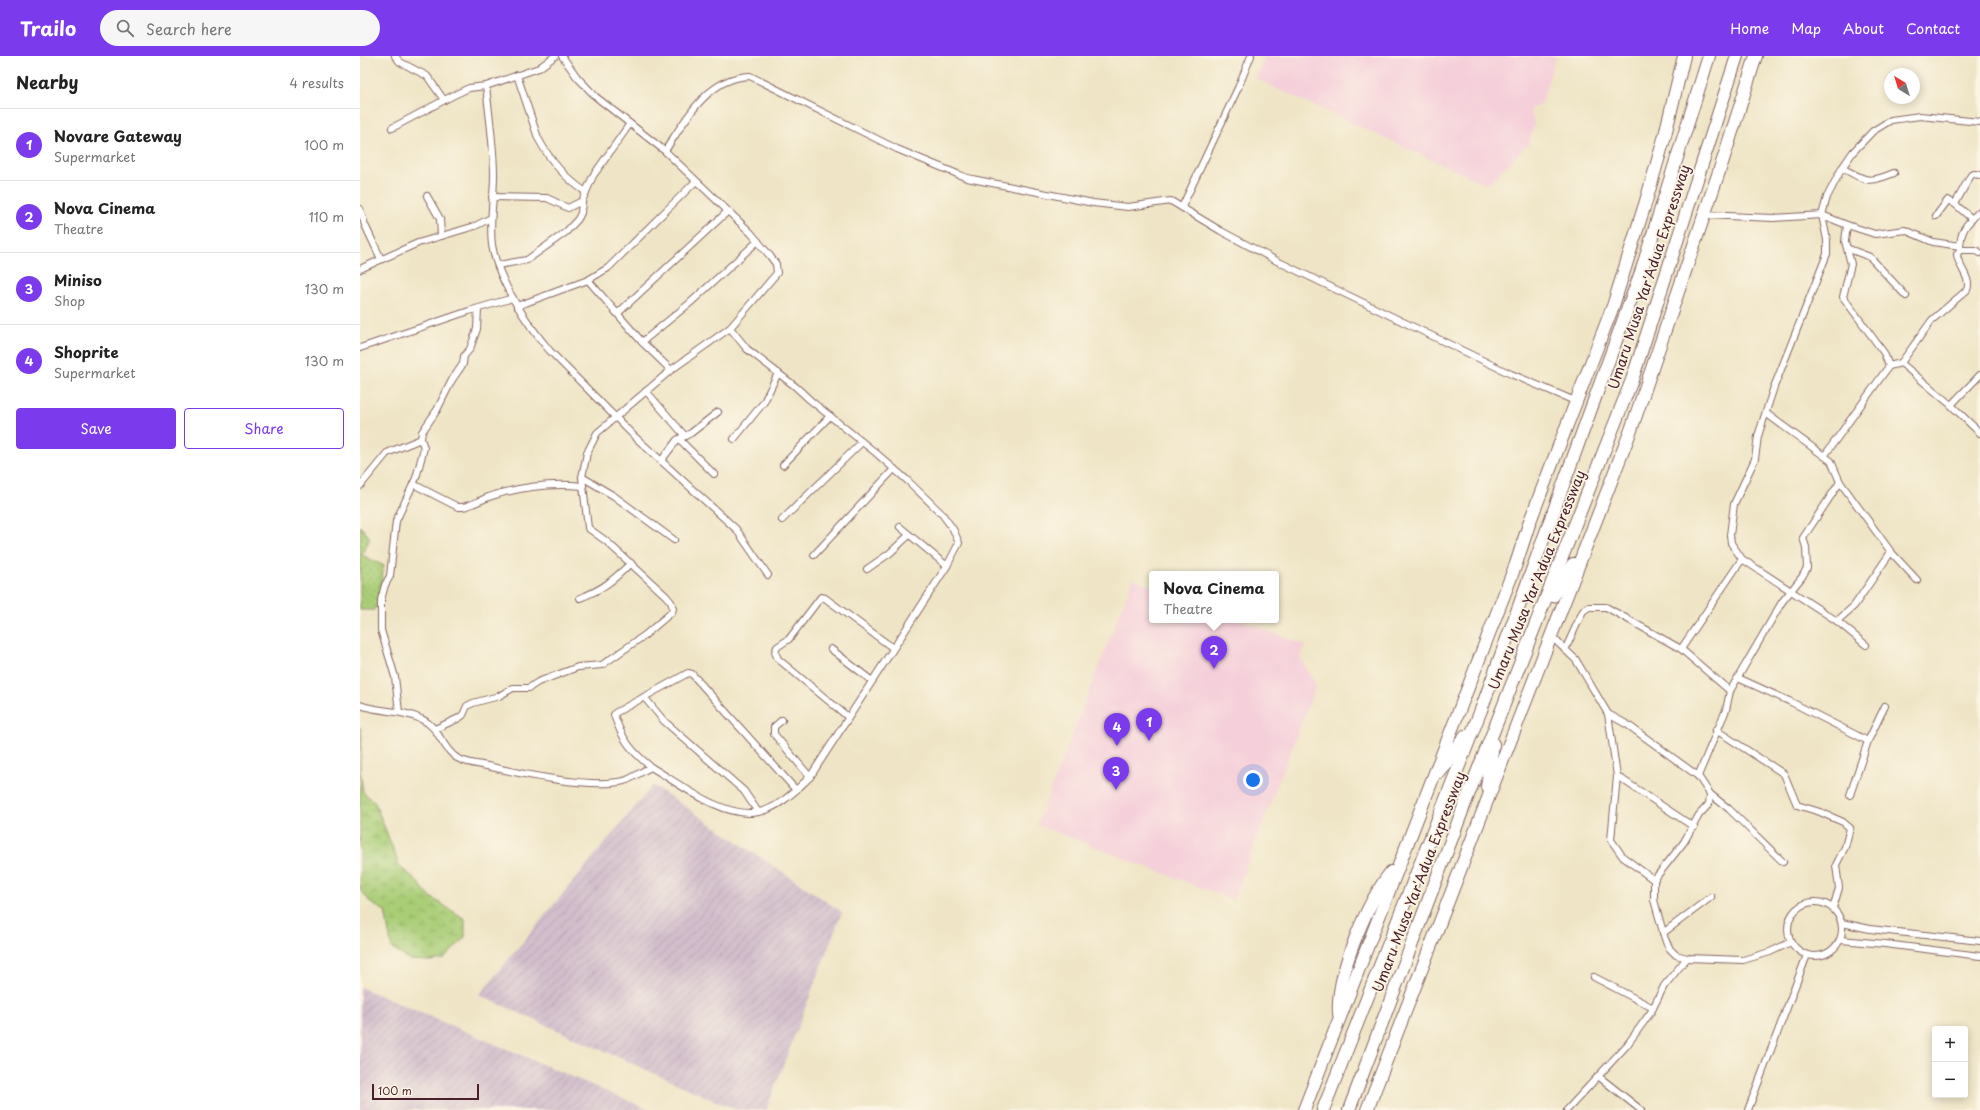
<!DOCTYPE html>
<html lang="en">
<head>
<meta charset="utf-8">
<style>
	:root { --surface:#fff; --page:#f6f6f6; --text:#222; --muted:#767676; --line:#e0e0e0; --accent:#7c3aed }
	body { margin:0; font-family:"Playpen Sans",sans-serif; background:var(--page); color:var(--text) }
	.controls { position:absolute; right:12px; bottom:12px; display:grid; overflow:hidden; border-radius:4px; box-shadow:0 2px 10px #0003 }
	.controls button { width:36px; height:36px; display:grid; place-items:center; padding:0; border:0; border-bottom:1px solid var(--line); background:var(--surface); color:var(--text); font:20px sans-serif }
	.compass { position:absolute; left:1524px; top:12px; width:36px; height:36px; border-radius:50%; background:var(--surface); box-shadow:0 2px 10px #0003; rotate:322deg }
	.scale { position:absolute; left:12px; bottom:10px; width:107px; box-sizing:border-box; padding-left:4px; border:2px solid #4a1f2b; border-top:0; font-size:11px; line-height:14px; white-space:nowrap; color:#4a1f2b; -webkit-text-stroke:3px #fcf5e5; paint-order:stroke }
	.you { position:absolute; left:893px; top:724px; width:14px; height:14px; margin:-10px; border:3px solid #fff; border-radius:50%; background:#1a73e8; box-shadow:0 0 0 6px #1a73e833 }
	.badge { display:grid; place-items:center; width:26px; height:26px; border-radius:50%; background:var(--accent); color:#fff; font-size:13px; font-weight:700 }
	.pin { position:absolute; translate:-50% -33px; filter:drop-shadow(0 1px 2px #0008) }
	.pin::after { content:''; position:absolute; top:21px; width:14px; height:12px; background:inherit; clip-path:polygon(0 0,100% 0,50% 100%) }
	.popup { position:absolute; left:789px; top:515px; width:130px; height:52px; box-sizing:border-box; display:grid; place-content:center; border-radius:4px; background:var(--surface); filter:drop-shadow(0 1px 3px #0005); font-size:13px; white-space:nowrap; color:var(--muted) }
	.popup b { font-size:15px; color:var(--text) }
	.popup::after { content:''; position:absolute; left:50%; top:100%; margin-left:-8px; border:8px solid transparent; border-top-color:var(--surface) }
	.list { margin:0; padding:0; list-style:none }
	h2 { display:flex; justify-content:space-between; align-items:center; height:52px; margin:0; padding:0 16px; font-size:17px }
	h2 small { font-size:13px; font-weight:400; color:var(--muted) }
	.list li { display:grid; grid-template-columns:26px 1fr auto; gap:12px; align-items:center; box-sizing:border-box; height:72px; padding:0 16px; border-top:1px solid var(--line) }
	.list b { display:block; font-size:15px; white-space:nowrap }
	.list p { margin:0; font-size:13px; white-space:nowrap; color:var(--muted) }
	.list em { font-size:13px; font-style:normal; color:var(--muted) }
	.actions { display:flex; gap:8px; padding:12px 16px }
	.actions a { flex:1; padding:9px 0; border:1px solid var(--accent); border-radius:4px; text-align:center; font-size:14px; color:var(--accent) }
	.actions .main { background:var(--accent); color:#fff }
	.icon { flex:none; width:22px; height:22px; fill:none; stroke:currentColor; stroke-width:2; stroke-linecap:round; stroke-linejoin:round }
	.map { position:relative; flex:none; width:1620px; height:1054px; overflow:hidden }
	header { display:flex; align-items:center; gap:24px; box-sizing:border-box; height:56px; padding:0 20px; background:var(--accent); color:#fff }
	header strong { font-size:19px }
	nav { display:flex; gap:22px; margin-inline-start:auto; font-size:14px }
	.search { width:280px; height:36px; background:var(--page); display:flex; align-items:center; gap:10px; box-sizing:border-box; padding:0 14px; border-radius:22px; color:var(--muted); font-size:15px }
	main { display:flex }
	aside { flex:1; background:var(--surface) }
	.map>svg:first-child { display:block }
</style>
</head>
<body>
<header>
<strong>Trailo</strong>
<div class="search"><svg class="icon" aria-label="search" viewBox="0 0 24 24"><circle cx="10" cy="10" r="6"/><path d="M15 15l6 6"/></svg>Search here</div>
<nav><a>Home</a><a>Map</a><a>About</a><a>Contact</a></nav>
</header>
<main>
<aside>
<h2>Nearby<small>4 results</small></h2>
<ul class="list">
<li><span class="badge">1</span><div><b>Novare Gateway</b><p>Supermarket</p></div><em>100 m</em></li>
<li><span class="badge">2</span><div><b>Nova Cinema</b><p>Theatre</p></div><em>110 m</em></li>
<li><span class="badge">3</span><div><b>Miniso</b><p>Shop</p></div><em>130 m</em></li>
<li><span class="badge">4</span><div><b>Shoprite</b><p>Supermarket</p></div><em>130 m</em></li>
</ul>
<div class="actions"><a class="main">Save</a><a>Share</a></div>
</aside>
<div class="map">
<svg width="1620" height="1054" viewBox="0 0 1620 1054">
	<defs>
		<pattern id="industrial-furrows" width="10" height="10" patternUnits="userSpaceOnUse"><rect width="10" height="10" fill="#d1bdcb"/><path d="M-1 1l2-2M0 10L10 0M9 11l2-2" fill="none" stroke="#b5a2ae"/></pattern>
		<pattern id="grass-dots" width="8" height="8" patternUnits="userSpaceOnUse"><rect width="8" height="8" fill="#a9cd76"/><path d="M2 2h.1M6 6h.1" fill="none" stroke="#93b066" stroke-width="1.8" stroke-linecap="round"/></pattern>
		<pattern id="wetland-marsh" width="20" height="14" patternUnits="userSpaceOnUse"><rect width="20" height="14" fill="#a9cd76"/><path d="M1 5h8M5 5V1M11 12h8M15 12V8" fill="none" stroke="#93b066"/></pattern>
	</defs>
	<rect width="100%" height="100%" fill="#fcf5e5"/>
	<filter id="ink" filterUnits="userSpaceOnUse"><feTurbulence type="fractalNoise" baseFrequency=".025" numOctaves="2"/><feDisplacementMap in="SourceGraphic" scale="8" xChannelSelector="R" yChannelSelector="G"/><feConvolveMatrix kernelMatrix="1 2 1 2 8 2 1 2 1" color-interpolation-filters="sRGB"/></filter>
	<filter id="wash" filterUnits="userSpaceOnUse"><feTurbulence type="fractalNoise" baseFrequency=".012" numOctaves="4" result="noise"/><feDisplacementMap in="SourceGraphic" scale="16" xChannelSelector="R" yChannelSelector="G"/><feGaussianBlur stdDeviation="0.9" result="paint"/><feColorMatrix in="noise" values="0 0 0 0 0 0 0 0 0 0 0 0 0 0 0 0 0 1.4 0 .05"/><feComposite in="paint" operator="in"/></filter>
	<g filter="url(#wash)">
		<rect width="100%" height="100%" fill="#efe5c6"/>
		<g fill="#f5cfda">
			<polygon points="905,0 1196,0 1181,48 1170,53 1174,68 1169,87 1127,129 896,23"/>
			<polygon points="773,523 792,530 792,564 880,564 945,589 940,602 956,629 873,844 677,769"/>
		</g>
		<g fill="url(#industrial-furrows)">
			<polygon points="293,729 482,856 406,1054 376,1054 119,939"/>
			<polygon points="0,931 290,1054 0,1054"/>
		</g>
		<polygon fill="url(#grass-dots)" stroke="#7a7650" points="0,470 10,482 2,499 24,510 17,549 14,554 0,554"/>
		<polygon fill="url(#wetland-marsh)" stroke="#7a7650" points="0,671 2,682 0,712 3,736 15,747 40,811 54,822 69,840 105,863 105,881 84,903 70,905 50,904 32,893 25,855 12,848 0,834"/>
	</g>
	<g filter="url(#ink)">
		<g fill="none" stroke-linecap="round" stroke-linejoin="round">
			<defs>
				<g id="street">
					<polyline points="35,0 40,6 67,20 84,44"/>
					<path d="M157 19 178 82C189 103 206 123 226 136"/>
					<path d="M126 30C129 59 134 91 134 119 134 142 129 165 132 189 138 225 167 268 190 295L275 381 376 473 408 519"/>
					<polyline points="32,72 92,40 109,32 126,30 179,12 195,0"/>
					<path d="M305 95C325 64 348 21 390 20L537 93 607 122 733 147 768 151 811 145 861 175 917 205 1151 318 1215 345"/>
					<path d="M1482 112C1507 125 1507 128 1534 117"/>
					<polyline points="67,140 80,163 81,180"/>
					<polyline points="132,141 187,142 208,152 222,145"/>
					<polyline points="822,151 878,32 891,0"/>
					<polyline points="0,153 5,169 21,203"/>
					<polyline points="1344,159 1413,162 1462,159 1487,169 1485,185 1491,208 1483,241 1524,297 1529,310 1465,399"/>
					<polyline points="1576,160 1588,144 1595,148"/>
					<polyline points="1612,163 1595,148 1611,119 1614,118 1620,119"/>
					<polyline points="1487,169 1515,178 1545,174 1573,186 1600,190"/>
					<polyline points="1489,193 1510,201 1546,240"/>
					<polyline points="1600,194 1616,194 1620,197"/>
					<polyline points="138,209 167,204 206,176 218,163 221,157 222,145 233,120 269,69"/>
					<polyline points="0,213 58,187 115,170 131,162"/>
					<polyline points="228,224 282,286 311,314"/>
					<polyline points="157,250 228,224 248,212 336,125"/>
					<polyline points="258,257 367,156"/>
					<polyline points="282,286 330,247 398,185"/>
					<polyline points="0,292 109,255 153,242"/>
					<polyline points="1541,307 1591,349 1620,377"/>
					<path d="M1529 310 1541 307 1572 264 1607 234C1612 222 1597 210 1597 198L1600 194C1600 174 1606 168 1620 155"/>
					<polyline points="286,335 325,380"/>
					<polyline points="1591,349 1620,319"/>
					<polyline points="1407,358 1471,405 1480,426 1531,496 1557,524"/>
					<polyline points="319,383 354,418"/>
					<polyline points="374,383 404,346 418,317"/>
					<polyline points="301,405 317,384 331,377 358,356"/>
					<polyline points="423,409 470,360"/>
					<polyline points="222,421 254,440 314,484"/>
					<path d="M53 428 98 451H103C115 448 126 441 138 438 166 430 194 427 223 430"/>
					<polyline points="0,430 27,397 61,383"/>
					<polyline points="422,464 502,386"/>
					<polyline points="540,471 587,510"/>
					<polyline points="454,499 534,413"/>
					<polyline points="1382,503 1477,565 1506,589"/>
					<polyline points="507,513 530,497 549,479"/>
					<path d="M220 542C244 533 253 524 271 507"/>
					<polyline points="1477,565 1494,550 1531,496"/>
					<polyline points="1191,580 1216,604 1248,658 1268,669 1338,720 1350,738 1349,748 1339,759 1324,786 1294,824 1294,844 1305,883 1310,893 1316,899 1327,902 1383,904 1410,896 1431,886"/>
					<polyline points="471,593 512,625"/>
					<polyline points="1321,593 1382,503 1371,487 1370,479 1374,448 1395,403 1398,380 1414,331 1467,198 1467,184 1462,159 1467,141 1482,112 1493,96 1513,75 1531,64 1560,60 1620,66"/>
					<polyline points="1205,594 1223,555 1229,551 1246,551 1321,593 1370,635"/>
					<polyline points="1378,622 1429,645 1508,685"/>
					<polyline points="284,641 304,665 384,735 398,756"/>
					<path d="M0 649C22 657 41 653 61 663 80 671 81 692 97 702 106 707 117 708 127 710 162 718 230 733 264 725 274 722 282 715 291 711 320 728 364 763 398 756 418 753 436 734 450 721L587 510 599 487 593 473 582 458 548 425 516 397 450 344 436 331 387 293 370 272"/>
					<polyline points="39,656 35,621 21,574 21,544 25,529 30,520 36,465 56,422 64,392 61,383 62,376 77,354 92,324 103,308 104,300 110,293 117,273 118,253"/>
					<polyline points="1248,658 1257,720 1251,784 1263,801 1294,824"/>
					<polyline points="488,661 418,603 415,596 417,591 429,583 461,541 465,542 533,592"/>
					<polyline points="422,664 414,671 414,678 450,721"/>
					<polyline points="75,673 99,662 103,659 107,650 113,647 139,640 153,632 169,632 178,626 218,611 242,609 285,579 312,556 313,552 311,546 306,540 246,485 228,472 222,421 227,397 237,377 311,314 370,272 417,217 416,208 410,200 391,177 305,95 236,41 217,21 202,0"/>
					<polyline points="1356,674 1424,718 1437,749 1460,756 1483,766 1490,772 1485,791 1476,809 1479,832 1473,852"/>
					<path d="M291 711C271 695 262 683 254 659L255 657 328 617 332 618 436 734"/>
					<polyline points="1257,720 1334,771"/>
					<polyline points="1338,720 1366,654 1370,635 1422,546 1442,521 1447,512 1446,491 1443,482 1480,426"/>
					<polyline points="1350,738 1369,753 1423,806"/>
					<polyline points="1490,739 1508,685 1525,650"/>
					<circle cx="1455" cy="873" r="27"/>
					<polyline points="1482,867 1510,873 1620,885"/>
					<polyline points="1303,877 1351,841"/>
					<polyline points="1481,884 1525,888 1620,900"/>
					<polyline points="1234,921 1293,952"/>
					<polyline points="1238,1020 1281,1054"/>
					<polyline points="1207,1054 1267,989 1291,956 1304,930 1327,902"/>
					<polyline points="1388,1054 1447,899"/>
				</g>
				<g id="highway">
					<polyline points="1193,540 1213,508"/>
					<polyline points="1080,716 1105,680"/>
					<polyline points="1127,731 1133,688"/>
					<path d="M979 958C976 918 1007 847 1031 816"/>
					<polyline points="944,1054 1156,508 1170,465 1253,250 1286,145 1304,83 1324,0"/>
					<polyline points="963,1054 1121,654 1281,216 1349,0"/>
					<polyline points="989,1054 1109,737 1272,324 1377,0"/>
					<polyline points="1007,1054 1271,374 1363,104 1396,0"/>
				</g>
			</defs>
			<use href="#street" stroke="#846461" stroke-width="8"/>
			<use href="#highway" stroke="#846461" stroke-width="14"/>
			<use href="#street" stroke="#fff" stroke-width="6"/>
			<use href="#highway" stroke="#fff" stroke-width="12"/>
		</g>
	</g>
	<g text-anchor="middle" stroke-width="3.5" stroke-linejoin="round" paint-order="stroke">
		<g font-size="14" fill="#4a1f2b" stroke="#fcf5e5">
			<text transform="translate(1289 221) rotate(-72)" y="5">Umaru Musa Yar'Adua Expressway</text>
			<text transform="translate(1177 524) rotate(-68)" y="5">Umaru Musa Yar'Adua Expressway</text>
			<text transform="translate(1059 826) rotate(-69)" y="5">Umaru Musa Yar'Adua Expressway</text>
		</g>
	</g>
</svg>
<div class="controls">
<button>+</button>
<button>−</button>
</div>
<svg class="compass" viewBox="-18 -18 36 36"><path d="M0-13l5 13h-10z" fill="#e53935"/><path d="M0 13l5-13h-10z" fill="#767676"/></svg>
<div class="scale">100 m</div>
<div class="you"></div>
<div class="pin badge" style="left:789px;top:685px">1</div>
<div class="pin badge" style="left:854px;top:613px">2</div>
<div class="popup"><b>Nova Cinema</b>Theatre</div>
<div class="pin badge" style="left:756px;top:734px">3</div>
<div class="pin badge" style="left:757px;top:690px">4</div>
</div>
</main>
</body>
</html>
